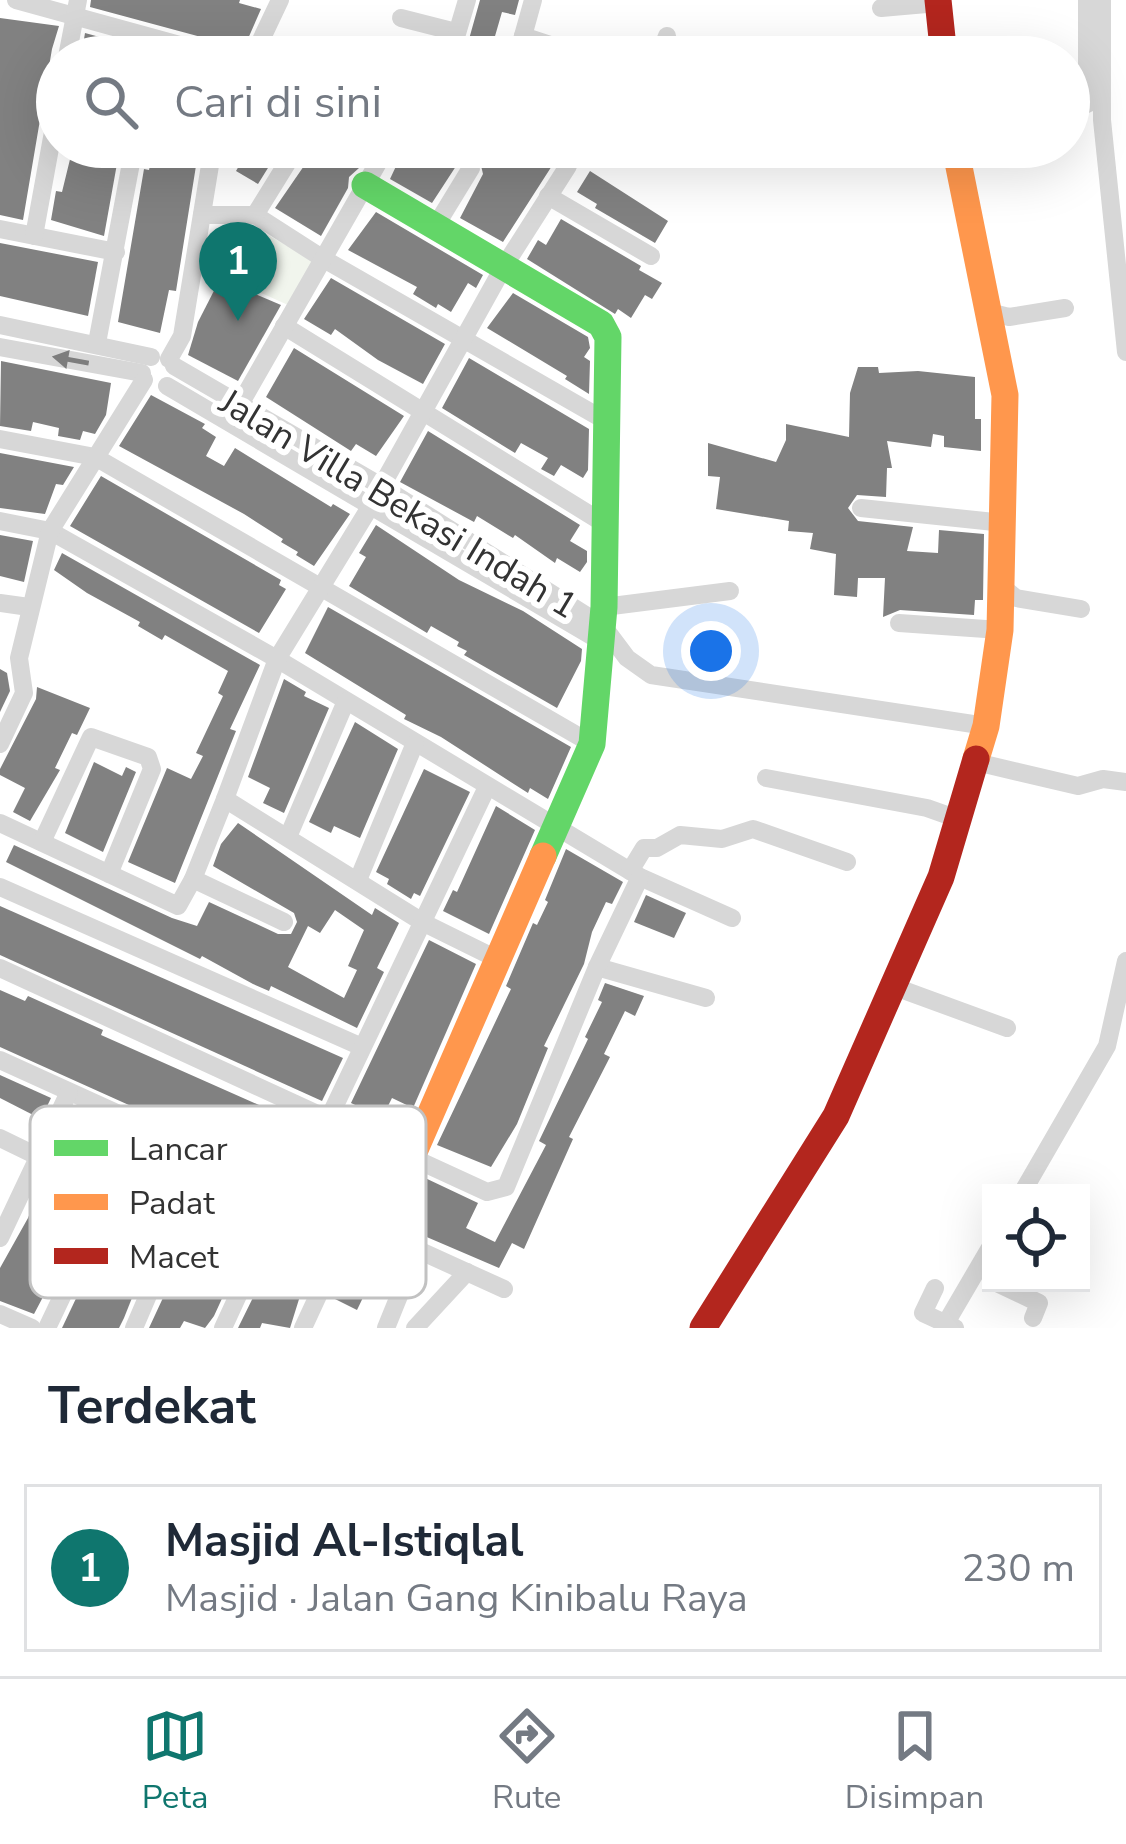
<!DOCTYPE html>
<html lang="id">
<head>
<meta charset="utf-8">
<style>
	:root { --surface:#fff; --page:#f6f6f7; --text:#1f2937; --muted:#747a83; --line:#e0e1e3; --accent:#0f766e }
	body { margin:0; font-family:"Nunito Sans",sans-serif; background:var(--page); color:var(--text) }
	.controls { position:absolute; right:36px; bottom:36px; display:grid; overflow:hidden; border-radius:0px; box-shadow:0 12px 48px #0002 }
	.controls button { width:108px; height:108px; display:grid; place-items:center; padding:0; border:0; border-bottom:3px solid var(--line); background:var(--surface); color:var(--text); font:60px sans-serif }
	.you { position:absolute; left:711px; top:651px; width:42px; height:42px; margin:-30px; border:9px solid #fff; border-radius:50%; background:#1a73e8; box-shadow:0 0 0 18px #1a73e833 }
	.badge { display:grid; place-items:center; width:78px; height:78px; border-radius:50%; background:var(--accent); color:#fff; font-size:39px; font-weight:700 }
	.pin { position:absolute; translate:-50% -99px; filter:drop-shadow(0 3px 6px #0008) }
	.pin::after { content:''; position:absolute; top:63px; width:42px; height:36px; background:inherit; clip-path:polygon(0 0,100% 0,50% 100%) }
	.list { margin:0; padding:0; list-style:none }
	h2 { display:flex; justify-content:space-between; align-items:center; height:156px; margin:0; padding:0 48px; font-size:51px }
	h2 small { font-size:39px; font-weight:400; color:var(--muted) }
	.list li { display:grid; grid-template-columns:78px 1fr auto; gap:36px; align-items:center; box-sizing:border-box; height:168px; margin:0 24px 24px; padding:0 24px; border:3px solid var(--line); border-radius:0px }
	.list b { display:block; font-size:45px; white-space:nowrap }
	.list p { margin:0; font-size:39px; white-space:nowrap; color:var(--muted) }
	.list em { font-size:39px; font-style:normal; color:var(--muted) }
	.icon { flex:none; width:66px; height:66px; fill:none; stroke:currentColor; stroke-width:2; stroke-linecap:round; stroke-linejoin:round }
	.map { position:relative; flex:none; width:1126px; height:1328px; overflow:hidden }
	.search { position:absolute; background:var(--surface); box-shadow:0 12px 48px #0002; left:36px; right:36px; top:36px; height:132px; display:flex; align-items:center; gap:30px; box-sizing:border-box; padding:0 42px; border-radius:66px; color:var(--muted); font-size:45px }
	.sheet { height:348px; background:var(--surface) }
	nav { display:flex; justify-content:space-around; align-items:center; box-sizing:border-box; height:168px; border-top:3px solid var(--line); background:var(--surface); font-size:33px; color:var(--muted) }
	nav a { display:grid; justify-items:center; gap:6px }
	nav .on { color:var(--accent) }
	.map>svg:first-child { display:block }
</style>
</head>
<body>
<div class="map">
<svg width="1126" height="1328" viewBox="0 0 1126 1328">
	<rect width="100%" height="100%" fill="#fff"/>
	<polygon fill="#f1f5ed" points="261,231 316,262 288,305 232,280"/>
	<g fill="#818181" fill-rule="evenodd">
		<polygon points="91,0 240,0 239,3 261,9 240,57 236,57 227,44 90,7"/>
		<polygon points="480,0 519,0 515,15 502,12 493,43 506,47 504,57 464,57"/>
		<polygon points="0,18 59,26 52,49 23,220 0,215"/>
		<polygon points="85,33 140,48 138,57 81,57"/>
		<polygon points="73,147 120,147 104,236 51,220 56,191 62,192"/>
		<polygon points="154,147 199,147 176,291 169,290 160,333 118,322 144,169 149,170"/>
		<polygon points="226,147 281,147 258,184 236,171 243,159"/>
		<polygon points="317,147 371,147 359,168 349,177 348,188 321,236 275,208"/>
		<polygon points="405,147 464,147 493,164 504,147 518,147 526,152 530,147 589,147 580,161 570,153 557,158 503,242 460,218 483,174 479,157 470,155 460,160 432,203 390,179"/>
		<polygon points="590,171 668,221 655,243 595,208 597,204 577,192"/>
		<polygon points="376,212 483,275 476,288 468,283 451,312 438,304 436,308 413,294 417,287 348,250"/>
		<polygon points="561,219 641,266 639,270 662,283 652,299 645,295 631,318 618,309 615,314 527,259 538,240 546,245"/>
		<polygon points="223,229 240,236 224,274 207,267"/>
		<polygon points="0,243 98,262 88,316 0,296"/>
		<polygon points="331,278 445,344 423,384 378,360 335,329 331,335 304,319"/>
		<polygon points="220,279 281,305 238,381 188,355 198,322"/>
		<polygon points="513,293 588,337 590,348 584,357 590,361 589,394 565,379 567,376 487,328"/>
		<polygon points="294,348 404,416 376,456 356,444 351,451 266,397"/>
		<polygon points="469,358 589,429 588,470 583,478 561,465 554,476 541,469 548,458 521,443 515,453 442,408"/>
		<polygon points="1,361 111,383 106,415 95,434 83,431 80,440 58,436 59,428 33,422 31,431 0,426"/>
		<polygon points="858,367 878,367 879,373 918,371 975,377 975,419 981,419 981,451 944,447 944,436 933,434 931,447 887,441 892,468 887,468 886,497 857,495 848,508 858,521 913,527 907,551 938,553 939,530 984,534 983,600 975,600 974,615 900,610 883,617 885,578 858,578 857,597 834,595 836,554 810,549 813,533 788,531 789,521 716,509 720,477 708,476 708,443 776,462 786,440 786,424 849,437 850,393"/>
		<polygon points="151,395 205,424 202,428 216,437 206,456 224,466 235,448 331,507 333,504 350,514 314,566 296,555 298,552 281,542 283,539 244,514 119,446"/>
		<polygon points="428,431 580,525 570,541 587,551 587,562 580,572 557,558 555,563 515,535 513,538 477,516 474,522 400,482"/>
		<polygon points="0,453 74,467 63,485 56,484 45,514 0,508"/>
		<polygon points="101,476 281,580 279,585 286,589 259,633 70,526"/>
		<polygon points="376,525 459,580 523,611 582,649 581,661 557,708 464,655 467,651 457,646 459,642 431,626 427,633 349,586 366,557 359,553"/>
		<polygon points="0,535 33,541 24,582 0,576"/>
		<polygon points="62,553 260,665 230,729 236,731 175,883 128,862 167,768 191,779 203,756 196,753 223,696 218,693 228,671 165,635 162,640 138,626 140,622 87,593 54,570"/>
		<polygon points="328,607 571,747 548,799 530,788 528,793 441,737 404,719 406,715 305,653"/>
		<polygon points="0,669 7,673 10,691 0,712"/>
		<polygon points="284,679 306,692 304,696 329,708 284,813 263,803 270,788 248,777"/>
		<polygon points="37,687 90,708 77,735 72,733 55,768 60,770 30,821 13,812 25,788 0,775 0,769 36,699"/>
		<polygon points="355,722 398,749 360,838 334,826 331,833 309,822"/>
		<polygon points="94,762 122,776 126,767 136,772 103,852 65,833"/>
		<polygon points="424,769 470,792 420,896 414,893 411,899 387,884 389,879 376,872"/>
		<polygon points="496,806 535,830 489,934 443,911 453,890 457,892"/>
		<path d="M238 823 372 915 375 908 399 923 377 968 384 972 357 1028 271 986 269 991 253 984 202 956 200 959 6 862 14 845 172 918 197 926 209 902 278 934H291L297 922 294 913 213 866 221 844ZM335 910 364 930 348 966 357 970 344 998 288 967 308 926 320 933Z"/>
		<polygon points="566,849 623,882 612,904 606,902 592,932 584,964 544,1046 548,1048 517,1124 491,1167 437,1145 511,989 506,986 533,923 537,925 548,902 545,900"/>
		<polygon points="646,895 686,913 674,938 634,922"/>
		<polygon points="0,906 343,1058 322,1101 0,955"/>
		<polygon points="429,940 476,964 413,1108 392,1098 382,1118 351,1103"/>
		<polygon points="605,983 644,996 635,1016 625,1011 604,1054 610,1057 569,1137 573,1139 524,1249 512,1243 499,1268 422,1235 424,1230 404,1220 423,1177 478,1203 466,1228 495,1242 546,1145 539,1141 588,1039 585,1037 602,1002 598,1000"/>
		<polygon points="0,990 25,1001 28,996 103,1030 101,1035 390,1163 371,1204 368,1203 364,1211 0,1047"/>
		<polygon points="0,1075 51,1098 41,1119 0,1098"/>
		<polygon points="86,1114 335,1227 300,1296 290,1328 262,1323 260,1328 238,1328 274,1255 177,1209 179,1205 152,1192 150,1196 67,1155"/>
		<polygon points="45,1175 91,1197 81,1225 34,1314 0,1301 0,1268 28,1218"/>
		<polygon points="118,1210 159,1230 124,1318 119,1328 62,1328"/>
		<polygon points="359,1238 371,1248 386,1250 357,1310 333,1298"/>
		<polygon points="188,1244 236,1268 214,1316 205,1328 184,1321 180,1328 149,1328"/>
	</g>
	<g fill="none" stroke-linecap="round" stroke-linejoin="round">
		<g stroke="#d7d7d7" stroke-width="18">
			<polyline points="16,0 223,57"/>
			<polyline points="1102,0 1102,120 1126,352"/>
			<polyline points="881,8 938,3"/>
			<polyline points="401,18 456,32"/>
			<polyline points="523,36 533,0"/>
			<polyline points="67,57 78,0"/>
			<polyline points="253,57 280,0"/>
			<polyline points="450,57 467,0"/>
			<polyline points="517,57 523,36 587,57"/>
			<polyline points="659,57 667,36"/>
			<polyline points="1069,110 1087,104 1087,0"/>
			<polyline points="548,196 651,256"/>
			<polyline points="202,215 255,215 322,258 606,421"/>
			<polyline points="255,215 297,147"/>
			<polyline points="435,227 471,168"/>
			<polyline points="0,229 116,252"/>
			<polyline points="34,236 57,110"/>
			<polyline points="989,312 1009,317 1065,308"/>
			<polyline points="0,325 151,357"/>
			<polyline points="284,326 605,524"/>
			<polyline points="97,343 134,147"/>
			<polyline points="0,347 142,373"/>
			<polyline points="169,359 182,336 213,147"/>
			<polyline points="174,366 381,486 603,626 627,658 651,675 986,726"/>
			<polyline points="167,386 607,645"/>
			<polyline points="239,406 387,147"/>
			<polyline points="0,439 95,457 592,744"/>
			<polyline points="861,508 1004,523"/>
			<polyline points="0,521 50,531 277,659 640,877 732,918"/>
			<polyline points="1001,586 1016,598 1081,609"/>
			<polyline points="0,603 29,607"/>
			<polyline points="604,607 730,591"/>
			<polyline points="899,623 1000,630"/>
			<polyline points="0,744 24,693 19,658 50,531 144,380"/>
			<polyline points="976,762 1078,786 1103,779 1126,782"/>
			<polyline points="766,778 927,808 958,819"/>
			<polyline points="0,823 178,906 193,879 225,799"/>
			<polyline points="288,837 346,701"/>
			<polyline points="42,842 91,737 148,757 152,769 109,874"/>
			<polyline points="630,871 644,848 657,848 680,835 722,839 753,829 847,862"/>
			<polyline points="193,879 284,922"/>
			<polyline points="358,880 415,743"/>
			<polyline points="0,887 362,1047"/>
			<polyline points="499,960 424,923 225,799 277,659 370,507 503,268 568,166"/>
			<polyline points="597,967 706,998"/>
			<polyline points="0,968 487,1192 506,1187 597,967 640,877"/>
			<polyline points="895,987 1007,1028"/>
			<polyline points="0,1060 504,1289"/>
			<polyline points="328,1120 487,787"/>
			<polyline points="0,1138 249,1259 251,1267 223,1328"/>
			<polyline points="1022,1193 1107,1046 1126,961"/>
			<polyline points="0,1238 69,1092"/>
			<polyline points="997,1283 1039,1303 1033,1318"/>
			<polyline points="935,1288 923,1313 955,1328"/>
			<polyline points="0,1314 32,1328"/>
			<polyline points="47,1328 112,1191"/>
			<polyline points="134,1328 179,1223"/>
			<polyline points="303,1328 353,1220"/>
			<polyline points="386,1328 418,1249"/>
			<polyline points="415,1328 467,1272"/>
			<polyline points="943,1328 991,1246"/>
		</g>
		<polyline stroke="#63d668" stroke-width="27" points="365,185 601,324 608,337 604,607 592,744 543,856"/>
		<g stroke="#ff974d" stroke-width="27">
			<polyline points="955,147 1005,395 1000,630 986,726 976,759"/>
			<polyline points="379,1232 543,856"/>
		</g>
		<g stroke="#b3261e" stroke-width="27">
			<polyline points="938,0 944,57"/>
			<polyline points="703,1328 836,1116 941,877 976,759"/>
		</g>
	</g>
	<defs><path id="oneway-solid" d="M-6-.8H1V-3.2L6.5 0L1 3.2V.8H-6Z" transform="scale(3)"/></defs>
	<use fill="#7d7d7d" href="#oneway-solid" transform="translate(71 360) rotate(-170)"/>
	<g text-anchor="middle" stroke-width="12" stroke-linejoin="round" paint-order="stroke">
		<g font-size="36" fill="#333" stroke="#fff">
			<text transform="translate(399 503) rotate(31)" y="13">Jalan Villa Bekasi Indah 1</text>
		</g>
	</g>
	<rect x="30" y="1106" width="396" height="192" rx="18" fill="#fff" stroke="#c2c2c2" stroke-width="3"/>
	<rect x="54" y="1140" width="54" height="16" fill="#63d668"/>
	<rect x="54" y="1194" width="54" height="16" fill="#ff974d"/>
	<rect x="54" y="1248" width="54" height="16" fill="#b3261e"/>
	<g font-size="33" fill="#333">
		<text x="129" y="1160">Lancar</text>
		<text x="129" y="1214">Padat</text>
		<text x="129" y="1268">Macet</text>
	</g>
</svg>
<div class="controls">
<button><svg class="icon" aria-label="locate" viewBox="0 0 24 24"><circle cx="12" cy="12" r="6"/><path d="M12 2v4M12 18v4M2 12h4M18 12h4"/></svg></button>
</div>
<div class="you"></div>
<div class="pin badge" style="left:238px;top:321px">1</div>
<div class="search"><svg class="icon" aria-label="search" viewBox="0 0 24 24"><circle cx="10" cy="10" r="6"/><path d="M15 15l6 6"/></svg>Cari di sini</div>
</div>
<section class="sheet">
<h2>Terdekat<small></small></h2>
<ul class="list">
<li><span class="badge">1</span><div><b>Masjid Al-Istiqlal</b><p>Masjid · Jalan Gang Kinibalu Raya</p></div><em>230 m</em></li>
</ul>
</section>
<nav>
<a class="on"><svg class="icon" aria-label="map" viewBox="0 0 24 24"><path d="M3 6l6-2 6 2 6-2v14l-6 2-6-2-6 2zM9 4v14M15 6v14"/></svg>Peta</a>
<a><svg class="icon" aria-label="directions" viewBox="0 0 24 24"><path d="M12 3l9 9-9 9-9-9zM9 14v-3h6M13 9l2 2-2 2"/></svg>Rute</a>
<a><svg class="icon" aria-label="saved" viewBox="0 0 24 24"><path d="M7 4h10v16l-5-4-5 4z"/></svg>Disimpan</a>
</nav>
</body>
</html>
